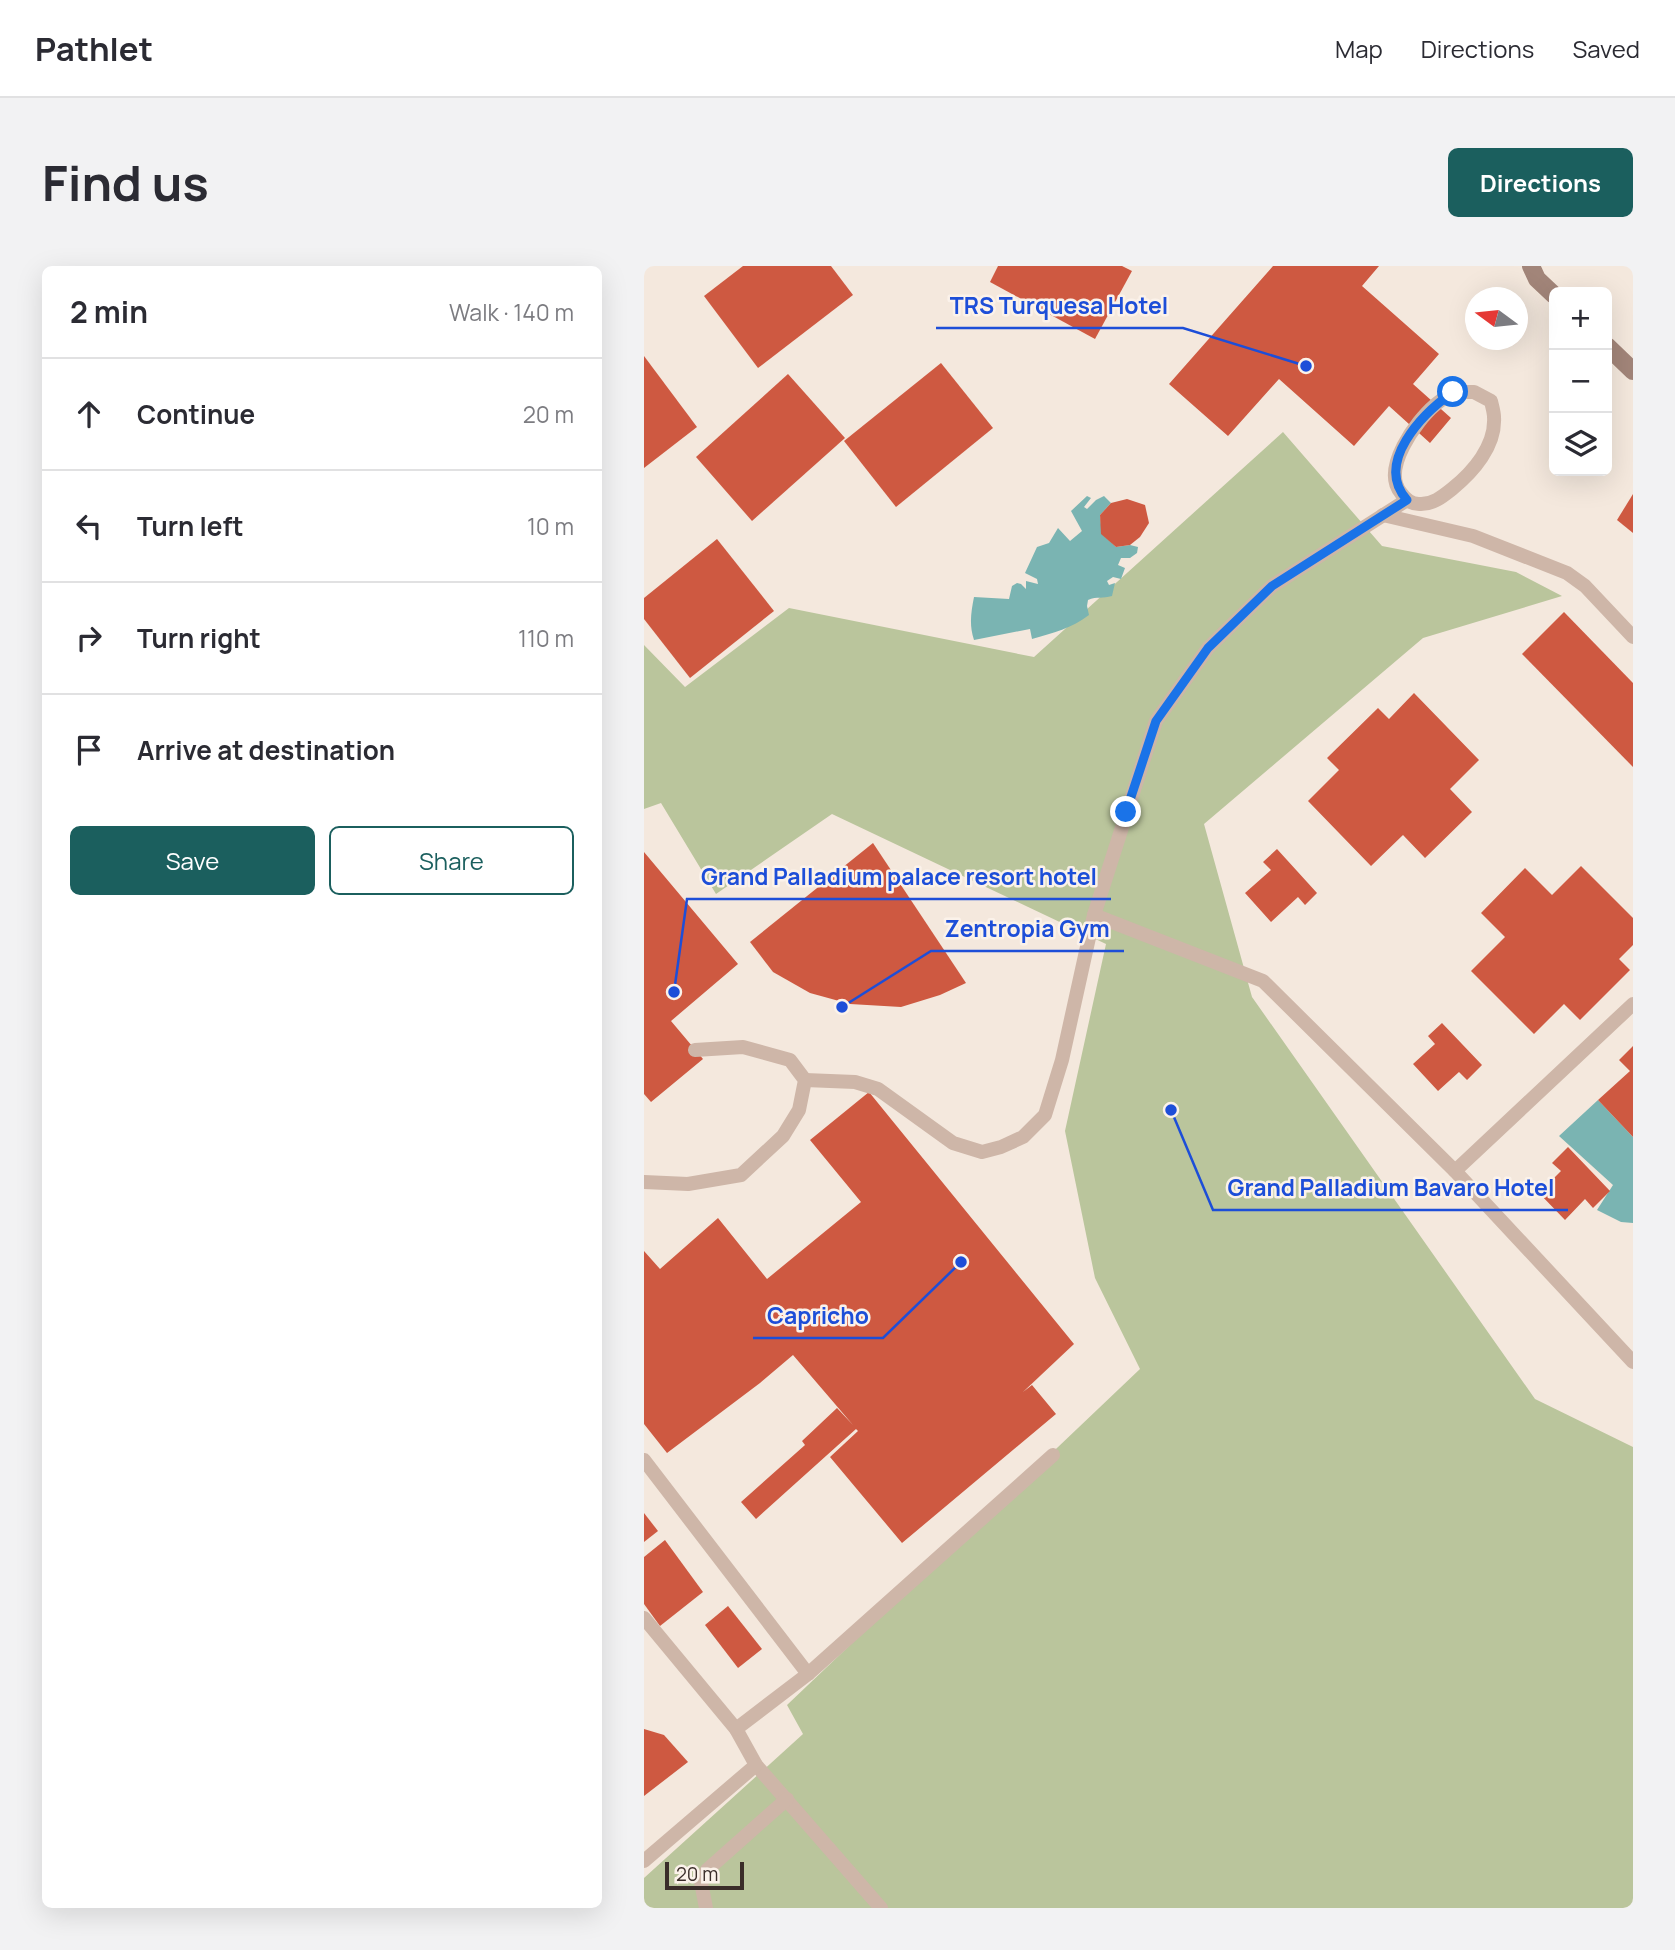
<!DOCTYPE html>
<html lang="en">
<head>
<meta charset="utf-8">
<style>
	:root { --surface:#fff; --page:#f2f2f3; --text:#2b2b33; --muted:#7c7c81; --line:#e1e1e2; --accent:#1b5f5e }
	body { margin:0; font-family:Manrope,sans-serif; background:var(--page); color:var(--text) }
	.controls { position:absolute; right:21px; top:21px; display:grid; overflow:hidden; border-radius:10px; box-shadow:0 7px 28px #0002 }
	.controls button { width:63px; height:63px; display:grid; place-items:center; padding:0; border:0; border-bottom:2px solid var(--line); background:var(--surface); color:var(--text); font:35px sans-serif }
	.compass { position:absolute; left:821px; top:21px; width:63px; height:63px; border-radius:50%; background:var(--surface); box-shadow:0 7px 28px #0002; rotate:285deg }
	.scale { position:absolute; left:21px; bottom:18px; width:79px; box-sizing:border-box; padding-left:7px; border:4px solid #3a2d29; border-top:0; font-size:19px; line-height:24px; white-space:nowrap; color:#3a2d29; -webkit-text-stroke:5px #fbf2ea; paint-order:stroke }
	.stop { position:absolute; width:21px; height:21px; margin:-16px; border:5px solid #1a73e8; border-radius:50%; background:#fff }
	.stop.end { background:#1a73e8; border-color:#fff; box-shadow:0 2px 7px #0008 }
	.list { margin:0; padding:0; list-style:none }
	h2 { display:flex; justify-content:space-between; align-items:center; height:91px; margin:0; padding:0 28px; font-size:30px }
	h2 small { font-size:23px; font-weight:400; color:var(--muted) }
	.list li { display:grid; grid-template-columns:46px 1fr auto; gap:21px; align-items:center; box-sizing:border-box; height:112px; padding:0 28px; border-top:2px solid var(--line) }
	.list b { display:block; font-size:26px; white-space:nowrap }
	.list em { font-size:23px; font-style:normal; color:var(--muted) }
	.actions { display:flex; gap:14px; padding:21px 28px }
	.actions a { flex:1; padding:16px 0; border:2px solid var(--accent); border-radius:10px; text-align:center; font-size:24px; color:var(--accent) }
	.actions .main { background:var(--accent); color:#fff }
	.icon { flex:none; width:38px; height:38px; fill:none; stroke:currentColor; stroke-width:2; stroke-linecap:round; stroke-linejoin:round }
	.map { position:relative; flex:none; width:989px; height:1642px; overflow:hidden; border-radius:10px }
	header { display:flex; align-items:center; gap:42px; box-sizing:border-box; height:98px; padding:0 35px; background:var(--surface); border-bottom:2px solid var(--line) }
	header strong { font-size:33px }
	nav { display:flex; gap:38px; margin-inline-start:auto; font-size:24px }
	.intro { display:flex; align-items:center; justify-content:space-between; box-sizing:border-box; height:168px; padding:0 42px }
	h1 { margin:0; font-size:49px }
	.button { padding:18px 32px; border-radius:10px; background:var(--accent); color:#fff; font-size:24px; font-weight:700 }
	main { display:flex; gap:42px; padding:0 42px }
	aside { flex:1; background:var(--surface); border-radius:10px; box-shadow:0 7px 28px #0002 }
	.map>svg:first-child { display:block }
</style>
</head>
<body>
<header>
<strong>Pathlet</strong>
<nav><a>Map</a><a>Directions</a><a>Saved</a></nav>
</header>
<div class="intro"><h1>Find us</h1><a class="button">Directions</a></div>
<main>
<aside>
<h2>2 min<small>Walk · 140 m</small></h2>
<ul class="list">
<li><svg class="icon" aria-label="ahead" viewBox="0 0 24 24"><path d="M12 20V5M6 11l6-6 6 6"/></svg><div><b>Continue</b></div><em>20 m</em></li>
<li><svg class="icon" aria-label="left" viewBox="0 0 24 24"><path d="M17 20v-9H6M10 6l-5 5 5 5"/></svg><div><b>Turn left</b></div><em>10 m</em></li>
<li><svg class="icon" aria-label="right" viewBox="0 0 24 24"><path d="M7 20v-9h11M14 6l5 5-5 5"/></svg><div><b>Turn right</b></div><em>110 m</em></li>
<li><svg class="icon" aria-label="arrive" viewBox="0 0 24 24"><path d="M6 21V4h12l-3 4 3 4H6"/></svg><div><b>Arrive at destination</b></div></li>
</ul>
<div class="actions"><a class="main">Save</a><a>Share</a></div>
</aside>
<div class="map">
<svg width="989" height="1642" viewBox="0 0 989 1642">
	<rect width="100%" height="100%" fill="#f4e8dd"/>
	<polygon fill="#bac59c" points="639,166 738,280 872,306 918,330 779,372 560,558 608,731 891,1133 989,1181 989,1642 0,1642 0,1612 159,1468 143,1439 496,1103 451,1012 421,865 462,678 188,548 72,628 17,537 0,543 0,379 41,421 145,342 390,391"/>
	<g fill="#7ab4b2">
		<path d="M443 230 447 232 440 241 443 243 452 234 460 230 467 237 456 249 458 268 472 281 486 279 494 281 493 287 486 292H477L474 299 481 302 477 313 469 311 463 315 465 319 471 317 468 330C459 333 453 330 444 334L443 340 445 349C428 362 409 367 388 373L386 363 330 374C325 359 327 346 330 331L365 333 368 320 373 317 377 318 382 323V315L394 318 393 313 381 307 393 281 405 277 414 262 426 275 438 265 427 245Z"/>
		<polygon points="954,834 989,871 989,957 977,956 953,944 969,919 915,870"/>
	</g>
	<g fill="#ce5941">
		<polygon points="99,0 187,0 209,29 114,102 60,30"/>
		<polygon points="354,0 478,0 488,5 451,73 346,16"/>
		<polygon points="629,0 735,0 718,20 795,88 769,118 807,152 786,177 745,140 710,180 635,113 584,170 525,118"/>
		<polygon points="0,90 53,161 0,202"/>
		<polygon points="297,97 349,162 252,241 200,175"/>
		<polygon points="144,108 201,172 108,255 52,191"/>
		<polygon points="989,228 989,267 973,254"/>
		<polygon points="483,233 501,239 505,257 496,271 486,279 472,281 457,268 456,249 467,237"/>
		<polygon points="73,273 130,345 46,412 0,353 0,332"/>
		<polygon points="920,346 989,417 989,501 878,388"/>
		<polygon points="770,427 835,494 806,523 828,546 781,592 759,569 727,600 664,535 695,504 683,492 734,442 745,453"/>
		<polygon points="229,577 322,717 296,729 257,741 206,738 166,727 129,706 106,676"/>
		<polygon points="633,583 673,627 661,639 654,631 627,656 601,627 627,604 619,596"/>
		<polygon points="0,586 94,698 27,755 59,793 7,836 0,828"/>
		<polygon points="937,600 989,652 989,679 975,693 986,704 936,754 920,738 890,768 827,705 861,671 837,647 881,602 908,629"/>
		<polygon points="798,757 838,799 823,814 815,806 794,825 769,798 791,778 784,770"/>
		<polygon points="989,780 989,871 954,834 986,805 975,794"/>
		<polygon points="225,826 430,1078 379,1126 388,1119 412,1148 258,1277 186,1191 214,1165 212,1163 112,1253 97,1236 161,1179 158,1175 193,1142 209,1159 149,1089 116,1117 23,1187 0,1158 0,985 16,1003 74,952 123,1013 217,936 166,874"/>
		<polygon points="924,881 966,925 949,942 941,933 921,954 895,927 917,905 908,897"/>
		<polygon points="0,1247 14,1265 0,1276"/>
		<polygon points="21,1274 59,1326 16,1360 0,1338 0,1291"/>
		<polygon points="84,1340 118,1383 94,1402 61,1359"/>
		<polygon points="0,1463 20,1469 44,1496 0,1530"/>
	</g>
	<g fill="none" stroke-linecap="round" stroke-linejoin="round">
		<g stroke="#ceb6a8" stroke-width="14">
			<path d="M809 126H830L847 135C848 140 850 146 850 151 852 180 829 206 808 223 798 231 788 239 775 238 767 238 761 233 757 227 737 203 772 155 791 139 797 134 803 130 809 126Z"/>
			<polyline points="739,249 829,270 923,307 941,320 989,371"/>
			<polyline points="450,649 619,715 811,905 989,1096"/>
			<polyline points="161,814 211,816 234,823 309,877 338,886 357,881 379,871 401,849 418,794 450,649 512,455 564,382 628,320 763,234"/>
			<polyline points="811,905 989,738"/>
			<polyline points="0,916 44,918 97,909 139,870 155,844 161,814 146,794 99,781 51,784"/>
			<polyline points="0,1194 164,1408"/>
			<polyline points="0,1352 92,1463 112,1499 237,1642"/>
			<polyline points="92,1463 164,1408 409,1189"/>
			<polyline points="0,1595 112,1499"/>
			<polyline points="62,1642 57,1616 63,1604 143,1533"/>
		</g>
		<g stroke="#a28579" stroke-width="18">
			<polyline points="887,0 893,13 910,29"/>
			<polyline points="963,80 989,105"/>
		</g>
	</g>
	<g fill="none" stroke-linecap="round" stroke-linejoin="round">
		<path stroke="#1a73e8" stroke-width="9" d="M482 546 512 455 564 382 628 320 763 234C730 197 778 148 809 126"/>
	</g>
	<path fill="none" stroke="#1d4ed8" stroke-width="2.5" d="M662 100L539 62H292M30 726L43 633H467M198 741L287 685H480M527 844L569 944H924M317 996L239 1072H109"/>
	<g fill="#1d4ed8" stroke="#fbf2ea" stroke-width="2.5">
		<circle cx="662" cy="100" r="7"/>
		<circle cx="30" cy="726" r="7"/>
		<circle cx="198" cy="741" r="7"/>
		<circle cx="527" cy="844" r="7"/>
		<circle cx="317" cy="996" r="7"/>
	</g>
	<g font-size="23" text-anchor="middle" font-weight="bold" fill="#1d4ed8" stroke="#fbf2ea" stroke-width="5" stroke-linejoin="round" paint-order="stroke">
		<text x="415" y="48">TRS Turquesa Hotel</text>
		<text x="255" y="619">Grand Palladium palace resort hotel</text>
		<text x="383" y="671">Zentropia Gym</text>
		<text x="747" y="930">Grand Palladium Bavaro Hotel</text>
		<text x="174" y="1058">Capricho</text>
	</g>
</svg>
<div class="controls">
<button>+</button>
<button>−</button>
<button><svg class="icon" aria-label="layers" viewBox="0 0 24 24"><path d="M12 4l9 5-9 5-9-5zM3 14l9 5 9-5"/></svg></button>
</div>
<svg class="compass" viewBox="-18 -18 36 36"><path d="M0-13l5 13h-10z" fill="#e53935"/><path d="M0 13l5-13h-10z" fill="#7c7c81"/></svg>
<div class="scale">20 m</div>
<div class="stop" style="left:809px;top:126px"></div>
<div class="stop end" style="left:482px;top:546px"></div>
</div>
</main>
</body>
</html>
